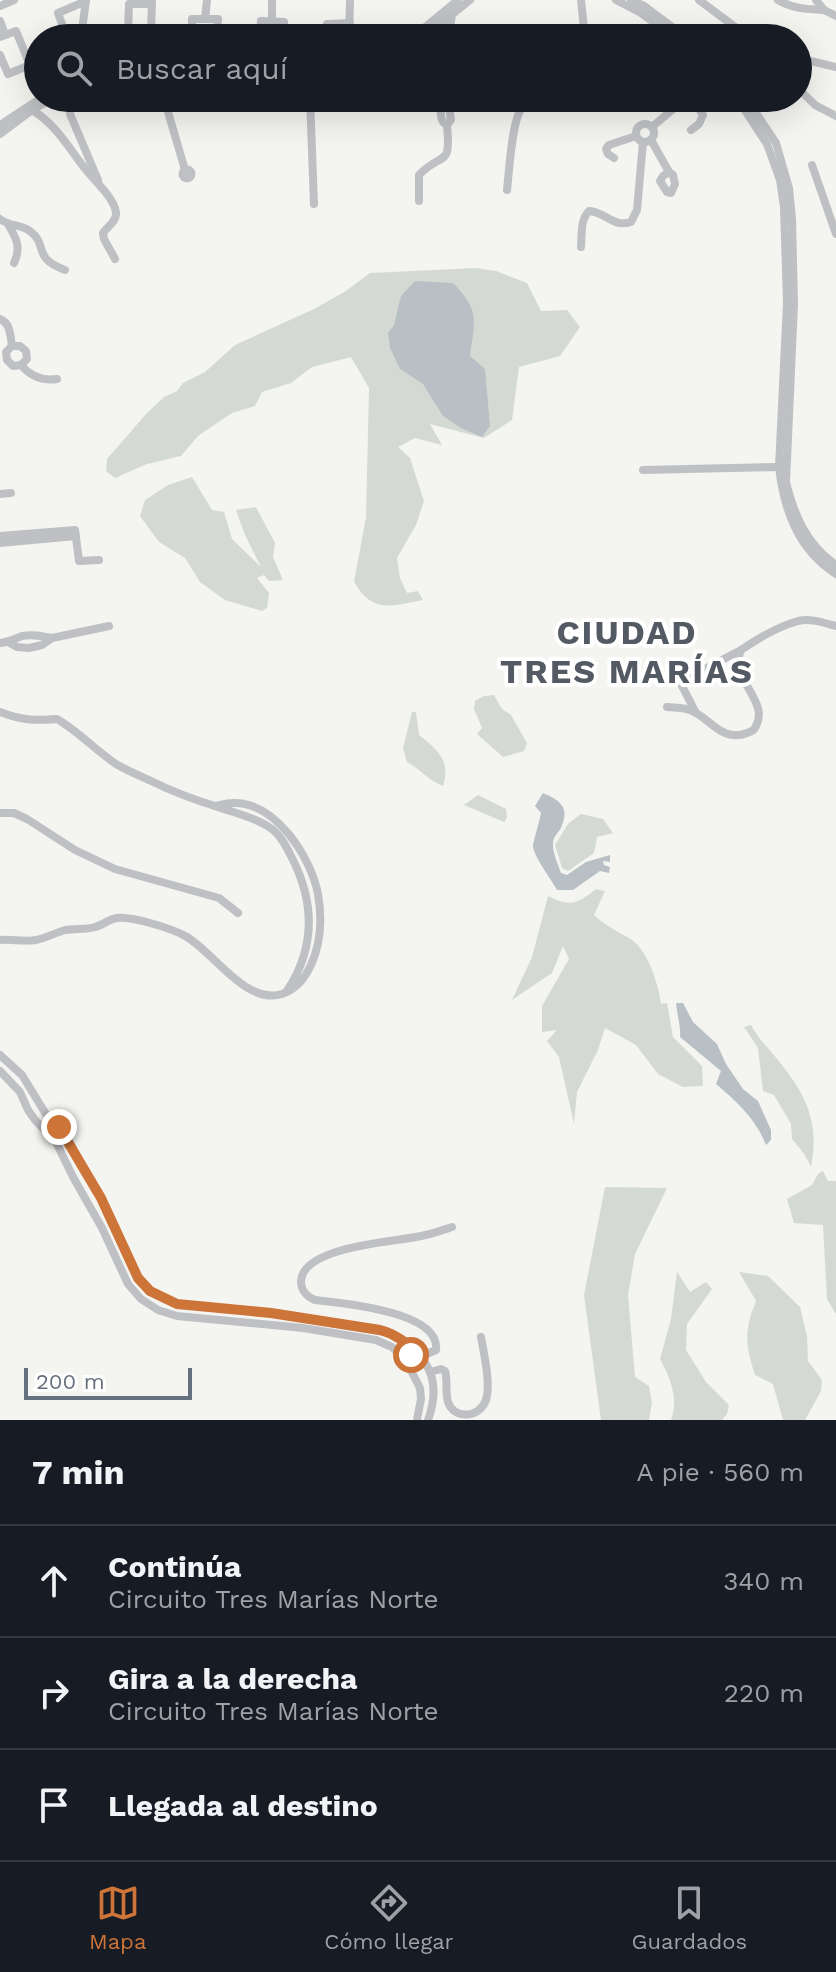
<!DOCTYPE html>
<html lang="es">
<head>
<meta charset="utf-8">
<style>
	:root { --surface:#171b24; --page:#242831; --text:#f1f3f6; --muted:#9ea1a6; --line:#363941; --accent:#cd7438 }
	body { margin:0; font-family:"Work Sans",sans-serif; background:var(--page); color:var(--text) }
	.scale { position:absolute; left:24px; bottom:20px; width:168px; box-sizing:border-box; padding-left:8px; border:4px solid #67707e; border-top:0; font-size:22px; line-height:28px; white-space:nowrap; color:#67707e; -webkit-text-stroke:6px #fff; paint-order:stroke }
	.stop { position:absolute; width:24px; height:24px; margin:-18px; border:6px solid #cd7438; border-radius:50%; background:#fff }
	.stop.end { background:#cd7438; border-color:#fff; box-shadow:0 2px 8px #0008 }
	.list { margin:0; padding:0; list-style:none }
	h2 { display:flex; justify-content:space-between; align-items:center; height:104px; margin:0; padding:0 32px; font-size:34px }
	h2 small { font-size:26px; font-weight:400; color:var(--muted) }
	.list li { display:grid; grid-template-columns:52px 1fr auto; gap:24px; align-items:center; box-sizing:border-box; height:112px; padding:0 32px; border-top:2px solid var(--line) }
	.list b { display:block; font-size:30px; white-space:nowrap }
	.list p { margin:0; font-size:26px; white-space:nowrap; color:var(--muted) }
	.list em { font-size:26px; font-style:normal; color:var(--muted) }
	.icon { flex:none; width:44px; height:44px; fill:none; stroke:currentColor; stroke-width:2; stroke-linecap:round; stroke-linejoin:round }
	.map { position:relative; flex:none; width:836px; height:1420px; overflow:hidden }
	.search { position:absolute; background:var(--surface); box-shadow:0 8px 32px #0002; left:24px; right:24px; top:24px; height:88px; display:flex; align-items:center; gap:20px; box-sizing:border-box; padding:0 28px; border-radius:44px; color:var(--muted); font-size:30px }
	.sheet { height:440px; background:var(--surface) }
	nav { display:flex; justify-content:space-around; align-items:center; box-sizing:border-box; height:112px; border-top:2px solid var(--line); background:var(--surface); font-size:22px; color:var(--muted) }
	nav a { display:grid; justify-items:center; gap:4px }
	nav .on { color:var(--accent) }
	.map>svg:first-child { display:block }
</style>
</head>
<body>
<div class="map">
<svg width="836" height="1420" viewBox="0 0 836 1420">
	<rect width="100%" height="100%" fill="#f4f4f1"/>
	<g fill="#d4dad3">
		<path d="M476 268 496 271 527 283 541 311 567 310 580 327 560 356 519 367 512 420 484 438 430 424 442 445 415 438 398 447 410 458 424 501 416 525 397 558 400 578 407 593 418 591 423 600C391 606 373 614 354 582L366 517 369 388 351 357 312 367 291 383 262 392 255 406 232 413 198 436 181 456 147 464 115 478 106 471 107 459 147 413 164 397 177 391 183 383 205 372 235 345 314 309 346 291 370 273Z"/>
		<polygon points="192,477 212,510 224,512 232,539 261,567 245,535 236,510 256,507 275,543 273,557 283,580 269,581 264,575 257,578 269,593 267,608 262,611 225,600 200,582 185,558 159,542 140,516 145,500 168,485"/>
		<polygon points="494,695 502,709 511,715 527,743 524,751 503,757 477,734 482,728 474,709 475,701 484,696"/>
		<path d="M412 712H416L419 735C438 750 451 761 443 786 429 781 420 769 407 762L403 748Z"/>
		<polygon points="478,795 506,809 507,818 504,822 464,805"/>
		<polygon points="581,814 603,819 613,833 597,837 594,853 568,871 562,868 555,845 568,824"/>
		<path d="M596 889 605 891 594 915C606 926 619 932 632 940 648 951 659 986 661 1004L667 1003 673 1037 702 1066 703 1086 683 1087 658 1074 636 1045 605 1028 598 1050 577 1092 574 1124 559 1057 547 1041 557 1030 542 1032V1006L569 959 563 946 552 973 512 1000 532 957 548 896C570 907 577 904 596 889Z"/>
		<path d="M751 1025C760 1042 774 1053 785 1069 809 1100 819 1128 811 1167L805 1155 792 1139 791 1124 774 1095 763 1091 758 1048 744 1027Z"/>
		<polygon points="823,1171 828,1181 836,1181 836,1314 827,1299 823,1225 794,1223 787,1199 812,1185 818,1174"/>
		<polygon points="605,1187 667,1188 635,1254 628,1295 635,1377 649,1386 652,1403 649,1420 601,1420 584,1295"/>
		<path d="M677 1272 690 1292 706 1282 712 1289 687 1324 686 1350 706 1382 729 1405 727 1414 722 1420H671C679 1398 670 1378 660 1359L671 1319Z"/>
		<path d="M739 1272 768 1276 800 1307 807 1336 808 1361 822 1380 821 1391 805 1420H783L773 1384 755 1375C745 1344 744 1331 756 1301Z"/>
	</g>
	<g fill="#b9c0c5">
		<path d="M415 281 453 283C480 310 475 320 470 356L485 369 490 426 482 437 461 428 443 416 423 384 400 369 390 348 388 333 394 325 401 296Z"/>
		<path d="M543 793C558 799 570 807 562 825 560 832 554 835 553 842 552 852 558 864 561 873L567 875 586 862 610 855V862L603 861 604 865 610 867 609 873 600 871 573 890H557C551 879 532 854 533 845 535 834 539 824 541 813L535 806Z"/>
		<path d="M676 1003H683L693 1022 717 1044 726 1064 743 1089 758 1101 771 1130V1140L766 1145C756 1119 737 1102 716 1084L721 1071 680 1037C681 1026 677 1015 676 1003Z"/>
	</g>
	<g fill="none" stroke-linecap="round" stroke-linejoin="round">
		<g stroke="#bec0c4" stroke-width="8">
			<polyline points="581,0 584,29 582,38"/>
			<polyline points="616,0 641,13 675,38"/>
			<polyline points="631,0 644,6 687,38"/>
			<polyline points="699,0 750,38"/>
			<path d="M778 0C793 9 807 9 824 10"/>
			<polyline points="816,0 824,10 836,16"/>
			<polyline points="152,4 129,4 128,34 151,35 152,0"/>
			<polyline points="0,6 14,0"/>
			<polyline points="205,19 207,0"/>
			<polyline points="0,21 5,34"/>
			<polyline points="272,22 272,0"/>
			<polyline points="0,37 16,31 30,65 8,74 0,55"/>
			<polyline points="67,38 58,13 86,1"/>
			<polyline points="81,38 86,0"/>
			<polyline points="192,38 192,19 218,19 217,38"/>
			<polyline points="260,38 261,21 284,22 283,38"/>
			<polyline points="326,38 327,24 350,23"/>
			<polyline points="349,38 350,0"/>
			<polyline points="412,38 458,0"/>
			<polyline points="423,38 470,0"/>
			<polyline points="449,38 452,13"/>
			<polyline points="798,58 836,67"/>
			<polyline points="798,88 815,105 836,116"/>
			<polyline points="72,98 70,114 98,180"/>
			<polyline points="164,98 185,170"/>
			<polyline points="310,98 314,204"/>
			<path d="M737 98 767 144 780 180 784 207 787 303 779 467C784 510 798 550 836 574"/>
			<path d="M746 98 776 143 789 188 792 219 794 304 786 482C794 515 807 545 836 565"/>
			<path d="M448 104H443C440 111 439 121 447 125L451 120 448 98"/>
			<path d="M32 110C57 125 69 149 87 171 95 181 115 199 116 213 117 221 107 227 103 233L104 239 115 259"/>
			<circle cx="645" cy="133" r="9"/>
			<polyline points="0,125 41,98"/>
			<polyline points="652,127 686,98"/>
			<polyline points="691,130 699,124 703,115 692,98"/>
			<polyline points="0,134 32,110 54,98"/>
			<polyline points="651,140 669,172 673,175 675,184 671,193 667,192 660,181 663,176 669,172"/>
			<polyline points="614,158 608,154 606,149 609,145 636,136"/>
			<polyline points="812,165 836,234"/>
			<circle cx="187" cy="174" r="4.5"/>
			<path d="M507 190C509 174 512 115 523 107 529 101 539 100 547 98"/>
			<path d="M419 201V175C443 150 451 170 447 125"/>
			<path d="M0 219C10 227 22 224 31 232 48 245 32 258 65 270"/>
			<path d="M9 226C17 239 21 248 14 263"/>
			<path d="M581 247C582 235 580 220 589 211 606 212 613 228 631 222L637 210 643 142"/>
			<path d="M0 319C11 324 10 335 12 346"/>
			<path d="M21 365 27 359 26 351 20 346H12L6 352 7 360 13 366 21 365C31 377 43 381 57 379"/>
			<polyline points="643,470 779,467"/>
			<polyline points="0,494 11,493"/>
			<polyline points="0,536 75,530 79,561 99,560"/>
			<polyline points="0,543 76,536"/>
			<polyline points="8,642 17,647 29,648 42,645 52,638 109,626"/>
			<path d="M0 643C9 642 14 639 22 636 32 634 42 636 52 638"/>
			<path d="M667 707C675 708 684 707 692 711 710 718 722 743 747 733 752 731 754 731 756 726 770 701 728 678 741 650 757 639 780 626 798 621 811 618 824 623 836 626"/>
			<polyline points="695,711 681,684 684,680 741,650"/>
			<path d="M0 712C21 720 34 721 57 719 78 731 95 750 116 764 126 770 138 775 149 780 171 791 195 800 218 807 235 813 254 817 269 827 280 834 286 846 291 856 315 902 316 947 287 991"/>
			<polyline points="0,813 14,813 27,819 75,850 115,869 219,898 238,913"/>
			<path d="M0 940C12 939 25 942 36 940 46 938 55 933 65 930 74 928 86 930 95 927 103 925 109 919 117 918 132 916 174 929 187 937 215 954 246 1005 282 994 297 989 304 979 311 965 321 943 322 917 318 894 311 857 275 801 232 803 227 803 220 805 215 806"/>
			<path d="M0 1055 22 1075 47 1116 66 1136 101 1198 138 1278 150 1291 177 1304 271 1313 391 1333C427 1354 443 1379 428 1420"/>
			<polyline points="0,1071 20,1092 28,1110 35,1120 56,1142 73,1177 102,1228 128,1284 141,1299 158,1310 177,1316 303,1328 376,1340 385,1344 392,1347 406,1361 420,1388 421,1399 417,1420"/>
			<path d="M422 1356 436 1350C441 1311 341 1303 315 1300 306 1296 301 1291 301 1281 303 1247 391 1242 416 1237 429 1235 440 1231 452 1227"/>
			<path d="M430 1372 441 1369 445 1371C448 1381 445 1392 448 1402 454 1420 480 1418 486 1400 491 1384 484 1354 481 1337"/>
		</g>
	</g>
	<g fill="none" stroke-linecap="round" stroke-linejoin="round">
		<path stroke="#cd7438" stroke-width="10" d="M59 1127 101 1198 138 1278 150 1291 177 1304 271 1313 380 1330C396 1334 406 1343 418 1353L411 1355"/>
	</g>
	<g text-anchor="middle" stroke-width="8" stroke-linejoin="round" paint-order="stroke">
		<g font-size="34" font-weight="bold" letter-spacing="2" fill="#545a64" stroke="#fff">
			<text x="627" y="644">CIUDAD<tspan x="627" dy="39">TRES MARÍAS</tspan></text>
		</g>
	</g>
</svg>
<div class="scale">200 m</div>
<div class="stop" style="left:411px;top:1355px"></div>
<div class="stop end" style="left:59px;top:1127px"></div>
<div class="search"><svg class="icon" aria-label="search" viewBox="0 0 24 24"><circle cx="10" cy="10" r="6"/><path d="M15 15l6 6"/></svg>Buscar aquí</div>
</div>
<section class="sheet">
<h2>7 min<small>A pie · 560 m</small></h2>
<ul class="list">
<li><svg class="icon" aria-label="ahead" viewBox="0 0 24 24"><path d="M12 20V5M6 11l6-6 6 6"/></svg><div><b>Continúa</b><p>Circuito Tres Marías Norte</p></div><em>340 m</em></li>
<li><svg class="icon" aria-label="right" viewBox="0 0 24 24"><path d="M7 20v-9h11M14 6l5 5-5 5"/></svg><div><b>Gira a la derecha</b><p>Circuito Tres Marías Norte</p></div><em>220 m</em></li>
<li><svg class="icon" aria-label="arrive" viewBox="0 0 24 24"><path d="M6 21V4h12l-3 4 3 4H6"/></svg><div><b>Llegada al destino</b></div></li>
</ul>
</section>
<nav>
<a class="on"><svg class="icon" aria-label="map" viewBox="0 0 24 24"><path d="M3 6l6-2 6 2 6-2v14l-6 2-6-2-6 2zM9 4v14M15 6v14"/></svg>Mapa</a>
<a><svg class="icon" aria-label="directions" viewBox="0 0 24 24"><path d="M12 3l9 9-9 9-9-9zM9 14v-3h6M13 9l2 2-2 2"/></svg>Cómo llegar</a>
<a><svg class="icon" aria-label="saved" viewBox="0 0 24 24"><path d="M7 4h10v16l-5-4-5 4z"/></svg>Guardados</a>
</nav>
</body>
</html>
